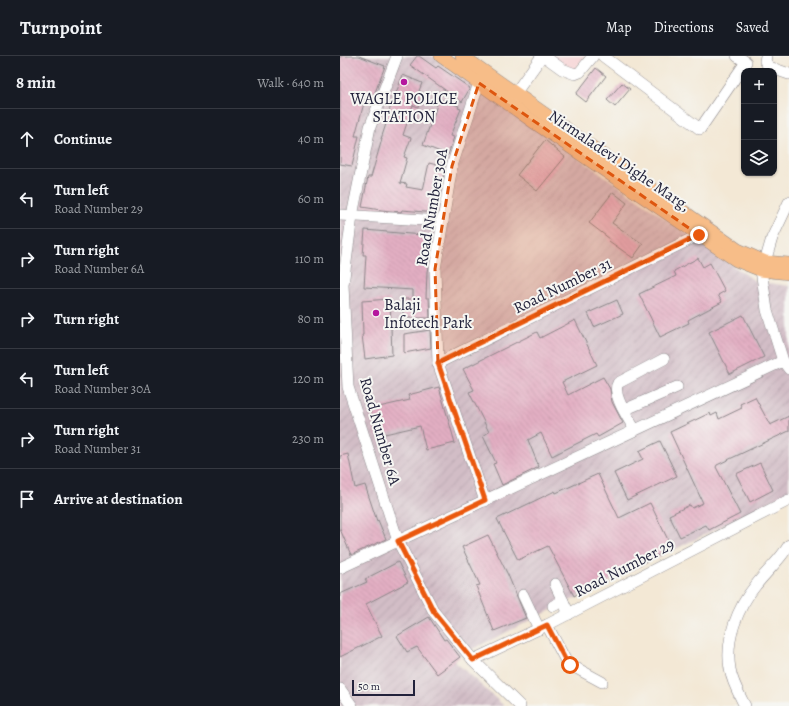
<!DOCTYPE html>
<html lang="en">
<head>
<meta charset="utf-8">
<style>
	:root { --surface:#171b24; --page:#242831; --text:#f1f3f6; --muted:#9ea1a6; --line:#363941 }
	body { margin:0; font-family:Alegreya,serif; background:var(--page); color:var(--text) }
	.controls { position:absolute; right:12px; top:12px; display:grid; overflow:hidden; border-radius:8px; box-shadow:0 1px 3px #0004 }
	.controls button { width:36px; height:36px; display:grid; place-items:center; padding:0; border:0; border-bottom:1px solid var(--line); background:var(--surface); color:var(--text); font:20px sans-serif }
	.scale { position:absolute; left:12px; bottom:10px; width:63px; box-sizing:border-box; padding-left:4px; border:2px solid #22223b; border-top:0; font-size:11px; line-height:14px; white-space:nowrap; color:#22223b; -webkit-text-stroke:3px #f6f6f2; paint-order:stroke }
	.stop { position:absolute; width:12px; height:12px; margin:-9px; border:3px solid #ea580c; border-radius:50%; background:#fff }
	.stop.end { background:#ea580c; border-color:#fff; box-shadow:0 1px 4px #0008 }
	.list { margin:0; padding:0; list-style:none }
	h2 { display:flex; justify-content:space-between; align-items:center; height:52px; margin:0; padding:0 16px; font-size:17px }
	h2 small { font-size:13px; font-weight:400; color:var(--muted) }
	.list li { display:grid; grid-template-columns:26px 1fr auto; gap:12px; align-items:center; box-sizing:border-box; height:60px; padding:0 16px; border-top:1px solid var(--line) }
	.list b { display:block; font-size:15px; white-space:nowrap }
	.list p { margin:0; font-size:13px; white-space:nowrap; color:var(--muted) }
	.list em { font-size:13px; font-style:normal; color:var(--muted) }
	.icon { flex:none; width:22px; height:22px; fill:none; stroke:currentColor; stroke-width:2; stroke-linecap:round; stroke-linejoin:round }
	.map { position:relative; flex:none; width:449px; height:650px; overflow:hidden }
	header { display:flex; align-items:center; gap:24px; box-sizing:border-box; height:56px; padding:0 20px; background:var(--surface); border-bottom:1px solid var(--line) }
	header strong { font-size:19px }
	nav { display:flex; gap:22px; margin-inline-start:auto; font-size:14px }
	main { display:flex }
	aside { flex:1; background:var(--surface) }
	.map>svg:first-child { display:block }
</style>
</head>
<body>
<header>
<strong>Turnpoint</strong>
<nav><a>Map</a><a>Directions</a><a>Saved</a></nav>
</header>
<main>
<aside>
<h2>8 min<small>Walk · 640 m</small></h2>
<ul class="list">
<li><svg class="icon" aria-label="ahead" viewBox="0 0 24 24"><path d="M12 20V5M6 11l6-6 6 6"/></svg><div><b>Continue</b></div><em>40 m</em></li>
<li><svg class="icon" aria-label="left" viewBox="0 0 24 24"><path d="M17 20v-9H6M10 6l-5 5 5 5"/></svg><div><b>Turn left</b><p>Road Number 29</p></div><em>60 m</em></li>
<li><svg class="icon" aria-label="right" viewBox="0 0 24 24"><path d="M7 20v-9h11M14 6l5 5-5 5"/></svg><div><b>Turn right</b><p>Road Number 6A</p></div><em>110 m</em></li>
<li><svg class="icon" aria-label="right" viewBox="0 0 24 24"><path d="M7 20v-9h11M14 6l5 5-5 5"/></svg><div><b>Turn right</b></div><em>80 m</em></li>
<li><svg class="icon" aria-label="left" viewBox="0 0 24 24"><path d="M17 20v-9H6M10 6l-5 5 5 5"/></svg><div><b>Turn left</b><p>Road Number 30A</p></div><em>120 m</em></li>
<li><svg class="icon" aria-label="right" viewBox="0 0 24 24"><path d="M7 20v-9h11M14 6l5 5-5 5"/></svg><div><b>Turn right</b><p>Road Number 31</p></div><em>230 m</em></li>
<li><svg class="icon" aria-label="arrive" viewBox="0 0 24 24"><path d="M6 21V4h12l-3 4 3 4H6"/></svg><div><b>Arrive at destination</b></div></li>
</ul>
</aside>
<div class="map">
<svg width="449" height="650" viewBox="0 0 449 650">
	<defs>
		<pattern id="industrial-furrows" width="10" height="10" patternUnits="userSpaceOnUse"><rect width="10" height="10" fill="#d2bdc6"/><path d="M-1 1l2-2M0 10L10 0M9 11l2-2" fill="none" stroke="#b4a2ab"/></pattern>
		<pattern id="building-back-hatch" width="6" height="6" patternUnits="userSpaceOnUse"><rect width="6" height="6" fill="#e3afc3"/><path d="M-1 5l2 2M0 0l6 6M5-1l2 2" fill="none" stroke="#c296a8"/></pattern>
	</defs>
	<rect width="100%" height="100%" fill="#f6f6f2"/>
	<filter id="ink" filterUnits="userSpaceOnUse"><feTurbulence type="fractalNoise" baseFrequency=".025" numOctaves="2"/><feDisplacementMap in="SourceGraphic" scale="8" xChannelSelector="R" yChannelSelector="G"/><feConvolveMatrix kernelMatrix="1 2 1 2 8 2 1 2 1" color-interpolation-filters="sRGB"/></filter>
	<filter id="wash" filterUnits="userSpaceOnUse"><feTurbulence type="fractalNoise" baseFrequency=".012" numOctaves="4" result="noise"/><feDisplacementMap in="SourceGraphic" scale="16" xChannelSelector="R" yChannelSelector="G"/><feGaussianBlur stdDeviation="0.9" result="paint"/><feColorMatrix in="noise" values="0 0 0 0 0 0 0 0 0 0 0 0 0 0 0 0 0 1.4 0 .05"/><feComposite in="paint" operator="in"/></filter>
	<g filter="url(#wash)">
		<rect width="100%" height="100%" fill="#f3e8d5"/>
		<polygon fill="#f7cfd1" points="211,0 245,0 234,16"/>
		<polygon fill="url(#industrial-furrows)" points="0,0 92,0 415,225 449,230 449,437 112,603 164,650 0,650"/>
		<g id="blocks">
			<g fill="url(#building-back-hatch)">
				<polygon points="0,0 19,0 45,10 34,39 27,36 15,80 19,80 12,110 0,108"/>
				<polygon points="77,0 79,0 96,12 98,10 130,32 122,46 70,9"/>
				<polygon points="256,12 266,20 246,46 236,38"/>
				<polygon points="63,19 82,27 79,35 83,37 78,51 73,49 63,79 71,82 64,101 67,102 60,127 67,128 66,131 83,134 89,107 105,111 96,157 62,154 61,156 41,154 22,151 28,121 31,121 42,83 41,83 47,65 45,65"/>
				<polygon points="282,27 290,33 275,51 267,44"/>
				<polygon points="99,43 119,50 118,52 121,53 110,80 114,81 108,99 83,89"/>
				<polygon points="205,84 225,101 197,135 177,119"/>
				<polygon points="273,136 287,147 272,167 303,188 293,202 269,185 270,183 249,167"/>
				<polygon points="25,174 93,180 87,216 86,242 89,242 90,262 63,262 63,243 73,243 73,234 24,231 26,199 23,199"/>
				<polygon points="358,202 363,211 370,207 385,235 378,239 382,246 348,264 349,267 320,281 299,238 336,220 334,215"/>
				<polygon points="50,243 52,299 25,303 22,279 23,279 22,245"/>
				<polygon points="277,244 283,258 254,271 248,257"/>
				<polygon points="403,259 424,301 390,318 369,276"/>
				<polygon points="235,264 257,309 222,326 228,339 263,321 270,333 272,346 283,367 258,381 256,378 212,400 201,377 188,384 199,411 162,429 153,408 156,407 143,380 149,376 129,336 134,334 123,313 197,276 200,282"/>
				<polygon points="90,274 91,292 64,297 64,278"/>
				<polygon points="99,331 115,387 86,394 80,370 36,380 30,353 70,344 68,339"/>
				<polygon points="415,341 430,369 449,360 449,375 377,409 376,411 400,458 369,474 366,469 340,481 329,459 350,449 352,452 363,447 330,376 370,357 371,360 377,357 379,363 402,352 400,348"/>
				<polygon points="320,385 337,420 287,444 274,417 303,403 299,395"/>
				<polygon points="8,398 15,432 25,429 37,465 38,464 46,483 11,499 0,473 0,400"/>
				<polygon points="420,407 433,434 410,446 396,418"/>
				<polygon points="258,418 279,462 310,447 332,492 265,526 264,524 234,540 208,490 178,504 157,463 215,435 216,437"/>
				<polygon points="148,479 168,519 186,562 154,575 136,530 140,529 122,491"/>
				<polygon points="58,506 68,526 26,548 42,580 0,601 0,538 27,526 25,523"/>
				<polygon points="89,561 104,584 106,583 120,601 97,618 77,591 67,596 57,580"/>
			</g>
		</g>
	</g>
	<g filter="url(#ink)">
		<use href="#blocks" fill-opacity="0" stroke="#8a8588" stroke-width="1"/>
		<g fill="none" stroke-linecap="round" stroke-linejoin="round">
			<defs>
				<g id="minor">
					<polyline points="57,0 30,71 12,160 3,229 8,331 58,485 94,556 133,604 180,650"/>
					<polyline points="204,0 222,13 235,18 240,16 253,0"/>
					<polyline points="263,0 360,73 406,6 397,0"/>
					<polyline points="426,0 425,5 429,11 449,18"/>
					<polyline points="139,27 112,110 95,213 98,307 145,445"/>
					<polyline points="171,43 202,0"/>
					<polyline points="449,146 432,182 425,206 421,214 427,254 443,305 449,313"/>
					<polyline points="0,159 103,165"/>
					<polyline points="98,307 359,179"/>
					<polyline points="284,354 337,331"/>
					<path d="M295 374C289 363 271 338 278 327L324 303"/>
					<polyline points="0,512 443,305"/>
					<polyline points="215,528 229,558"/>
					<polyline points="183,539 199,573"/>
					<polyline points="213,550 223,545"/>
					<polyline points="207,569 227,607 262,626"/>
					<polyline points="133,604 207,569 449,444"/>
					<polyline points="0,633 12,650"/>
					<path d="M405 650C399 638 392 626 390 613 385 584 397 552 416 529 426 516 440 504 449 489"/>
				</g>
				<g id="major">
					<polyline points="101,0 194,66 396,204 421,214 449,217"/>
					<polyline points="122,0 398,194 425,206 449,208"/>
				</g>
			</defs>
			<use href="#minor" stroke="#8a8588" stroke-width="12"/>
			<use href="#major" stroke="#8a8588" stroke-width="14"/>
			<use href="#minor" stroke="#fff" stroke-width="11"/>
			<use href="#major" stroke="#f7bd88" stroke-width="13"/>
		</g>
	</g>
	<g fill="none" stroke-linecap="round" stroke-linejoin="round" filter="url(#ink)">
		<polyline stroke="#ea580c" stroke-width="5" points="230,609 227,607 207,569 133,604 94,556 58,485 145,444 98,307 359,179"/>
	</g>
	<path fill="#de560e" fill-opacity="0.2" stroke="#de560e" stroke-width="3" stroke-dasharray="8 5" stroke-linejoin="round" d="M139 27 359 179 98 307 95 213 112 110Z"/>
	<g fill="#b5179e" stroke="#f6f6f2" stroke-width="1.5">
		<circle cx="64" cy="26" r="4"/>
		<circle cx="36" cy="257" r="4"/>
	</g>
	<g text-anchor="middle" stroke-width="4" stroke-linejoin="round" paint-order="stroke">
		<g font-size="16" fill="#22223b" stroke="#f6f6f2">
			<text x="64" y="48">WAGLE POLICE<tspan x="64" dy="18">STATION</tspan></text>
			<text x="44" y="254" text-anchor="start">Balaji<tspan x="44" dy="18">Infotech Park</tspan></text>
		</g>
		<g font-size="16" fill="#22223b" stroke="#f6f6f2">
			<text transform="translate(280 104) rotate(34)" y="6">Nirmaladevi Dighe Marg,</text>
			<text transform="translate(91 151) rotate(-80)" y="6">Road Number 30A</text>
			<text transform="translate(222 229) rotate(-26)" y="6">Road Number 31</text>
			<text transform="translate(41 375) rotate(74)" y="6">Road Number 6A</text>
			<text transform="translate(284 511) rotate(-27)" y="6">Road Number 29</text>
		</g>
	</g>
</svg>
<div class="controls">
<button>+</button>
<button>−</button>
<button><svg class="icon" aria-label="layers" viewBox="0 0 24 24"><path d="M12 4l9 5-9 5-9-5zM3 14l9 5 9-5"/></svg></button>
</div>
<div class="scale">50 m</div>
<div class="stop" style="left:230px;top:609px"></div>
<div class="stop end" style="left:359px;top:179px"></div>
</div>
</main>
</body>
</html>
